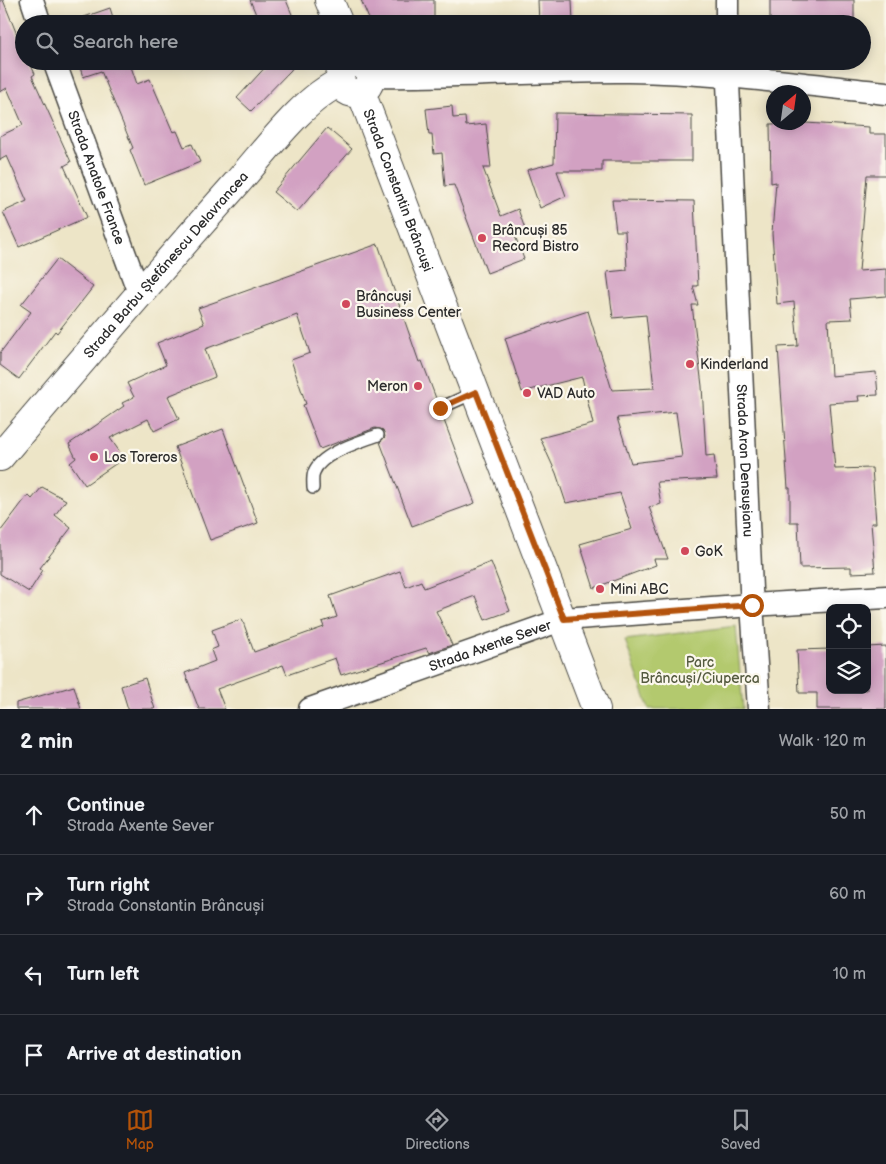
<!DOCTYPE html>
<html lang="en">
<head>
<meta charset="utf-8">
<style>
	:root { --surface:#171b24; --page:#242831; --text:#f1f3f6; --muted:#9ea1a6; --line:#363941; --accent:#b45309 }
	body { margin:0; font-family:"Balsamiq Sans",sans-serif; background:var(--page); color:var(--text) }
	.controls { position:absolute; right:15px; bottom:15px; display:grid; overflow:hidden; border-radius:10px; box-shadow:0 2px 12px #0003 }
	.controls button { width:45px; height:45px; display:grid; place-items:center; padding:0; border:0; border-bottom:1px solid var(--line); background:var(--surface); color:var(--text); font:25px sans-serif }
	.compass { position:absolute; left:766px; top:85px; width:45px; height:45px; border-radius:50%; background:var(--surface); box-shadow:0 2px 12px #0003; rotate:29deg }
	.stop { position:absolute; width:15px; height:15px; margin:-11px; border:4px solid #b45309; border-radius:50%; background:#fff }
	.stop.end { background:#b45309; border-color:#fff; box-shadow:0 1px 5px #0008 }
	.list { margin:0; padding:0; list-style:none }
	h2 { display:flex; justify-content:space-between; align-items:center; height:65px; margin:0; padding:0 20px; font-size:21px }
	h2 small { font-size:16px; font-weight:400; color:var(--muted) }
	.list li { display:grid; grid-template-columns:32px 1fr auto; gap:15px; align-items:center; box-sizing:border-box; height:80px; padding:0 20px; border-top:1px solid var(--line) }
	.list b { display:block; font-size:19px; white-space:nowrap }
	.list p { margin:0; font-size:16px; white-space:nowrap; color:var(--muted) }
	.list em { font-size:16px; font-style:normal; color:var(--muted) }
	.icon { flex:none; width:28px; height:28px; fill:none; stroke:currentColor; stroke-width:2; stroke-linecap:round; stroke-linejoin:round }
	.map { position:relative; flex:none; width:886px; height:709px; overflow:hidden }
	.search { position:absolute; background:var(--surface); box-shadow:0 2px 12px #0003; left:15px; right:15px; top:15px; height:55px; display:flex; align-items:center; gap:12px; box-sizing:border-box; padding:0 18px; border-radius:28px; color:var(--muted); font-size:19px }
	.sheet { height:385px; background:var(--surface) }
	nav { display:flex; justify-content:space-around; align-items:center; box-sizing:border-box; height:70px; border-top:1px solid var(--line); background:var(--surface); font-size:14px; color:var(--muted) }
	nav a { display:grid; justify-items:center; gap:2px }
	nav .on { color:var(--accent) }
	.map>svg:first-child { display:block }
</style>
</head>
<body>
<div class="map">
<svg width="886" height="709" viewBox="0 0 886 709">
	<rect width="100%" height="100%" fill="#fbf7ec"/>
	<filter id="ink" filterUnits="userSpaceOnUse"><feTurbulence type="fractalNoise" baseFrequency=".02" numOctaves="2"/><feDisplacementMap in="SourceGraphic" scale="10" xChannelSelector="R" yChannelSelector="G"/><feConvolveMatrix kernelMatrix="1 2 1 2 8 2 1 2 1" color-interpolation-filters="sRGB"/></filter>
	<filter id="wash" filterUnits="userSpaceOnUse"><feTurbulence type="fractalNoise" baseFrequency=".0096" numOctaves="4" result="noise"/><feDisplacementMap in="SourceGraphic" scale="20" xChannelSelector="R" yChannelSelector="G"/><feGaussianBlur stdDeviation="1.12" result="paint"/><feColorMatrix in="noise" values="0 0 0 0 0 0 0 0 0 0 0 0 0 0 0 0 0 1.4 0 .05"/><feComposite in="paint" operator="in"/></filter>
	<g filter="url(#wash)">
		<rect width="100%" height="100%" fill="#ede5c7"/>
		<polygon fill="#b3c96e" stroke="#6f7a4c" points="736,626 743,709 649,709 625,640"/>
		<g id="blocks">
			<g fill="#d2a1c2" fill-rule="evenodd">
				<polygon points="0,0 3,0 24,52 24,61 29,61 35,74 32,76 71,162 64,166 87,217 19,247 3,212 27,201 7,156 0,160 0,136 23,125 7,88 0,92"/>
				<polygon points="250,0 286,0 296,24 260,24"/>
				<polygon points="361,0 434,0 434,24 374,24 369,19"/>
				<polygon points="538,0 572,0 573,24 539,24"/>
				<rect x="770" y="0" width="84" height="24"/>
				<polygon points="110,8 115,24 64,24"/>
				<polygon points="78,61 129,61 137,84 150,79 173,132 177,131 184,147 192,144 200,162 144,185 130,150 133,148 101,71 83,77"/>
				<polygon points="271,61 295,61 291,70 251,111 237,98"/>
				<polygon points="452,106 453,118 465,117 466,126 486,124 491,168 483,168 501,216 518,209 526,232 515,236 524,259 487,273 454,185 445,186 442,153 434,154 432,135 429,135 426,109"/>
				<polygon points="555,113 692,115 692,161 602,161 602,171 557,171 566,196 540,208 527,170 554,163"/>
				<polygon points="806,123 869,127 869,134 886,134 886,175 867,175 859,271 886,269 886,296 850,299 852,319 828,320 831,376 876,372 878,395 858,396 859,401 829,403 835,469 872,468 876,523 871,523 875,572 851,573 851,567 800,568 798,522 790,522 790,488 788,488 778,347 798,346 794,302 777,304 772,233 776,182 771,183 770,124"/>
				<polygon points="327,128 352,149 297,212 273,192"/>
				<path d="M612 200 694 201 698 286H693L698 305H692L702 386 706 456 714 455 717 479 657 482 661 504 649 507 668 559H654L656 565 594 588 580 544 632 529 620 493 566 503 556 473 540 438 593 424 582 377 522 392 505 338 588 311 612 390 654 388 646 315 613 318 607 272 627 270 625 231H616ZM676 412 682 457 631 463 617 418Z"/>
				<polygon points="378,244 419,362 422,361 437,401 434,404 433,411 436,414 442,415 475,503 412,526 380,442 385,437 383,430 375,428 320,449 303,405 306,404 291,360 310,353 297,315 205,349 215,377 168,396 179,419 154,431 148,419 110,438 124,458 85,485 70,463 76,458 69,444 124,406 122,403 134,397 127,383 166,365 157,343 204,324 198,308"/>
				<polygon points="57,259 93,287 57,333 55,331 19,379 0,365 0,353 31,312 21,305"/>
				<polygon points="223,429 258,523 210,540 175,447"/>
				<polygon points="42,487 66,500 55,515 71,528 40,568 43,570 29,592 0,574 0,532 28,495 32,499"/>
				<polygon points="491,562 510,611 485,620 475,596 436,611 452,645 429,653 426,648 341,675 335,658 287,675 283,665 217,689 225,709 199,709 185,673 215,661 211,650 218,647 212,630 242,619 254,652 324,627 322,622 337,617 330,596 400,571 406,587 421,581 424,588"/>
				<polygon points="886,646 886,709 817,709 817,693 799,693 797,650 830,649 830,690 867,690 867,647"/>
				<polygon points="145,678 155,709 128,709 121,686"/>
				<polygon points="74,686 81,709 16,709 16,703"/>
			</g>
		</g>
	</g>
	<g filter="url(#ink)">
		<use href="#blocks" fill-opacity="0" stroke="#484742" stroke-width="1"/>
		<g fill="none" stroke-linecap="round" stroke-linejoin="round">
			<defs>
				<g id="lane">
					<polyline points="440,408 476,392"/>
					<path d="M313 488C313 483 312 477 314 472 321 453 360 442 378 435"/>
				</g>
				<g id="street">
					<polyline points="32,0 40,24"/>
					<polyline points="727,24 727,0"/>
					<path id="s1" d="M54 61 139 293"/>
					<path id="s2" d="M727 61 751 589 759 709"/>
					<path d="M370 76C456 78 542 70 628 71 715 72 800 84 886 93"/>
					<path id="s3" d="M310 709 564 619 752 605 886 597"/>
				</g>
				<g id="secondary">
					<polyline points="329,0 339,24"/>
					<circle cx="355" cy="78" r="15"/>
					<path id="s4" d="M361 92 596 709"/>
					<path id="s5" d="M0 457C78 365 156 274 236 184 264 153 303 98 341 82"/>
				</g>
			</defs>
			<use href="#lane" stroke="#484742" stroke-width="14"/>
			<use href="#street" stroke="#484742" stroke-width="25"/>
			<use href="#secondary" stroke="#484742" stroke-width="30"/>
			<use href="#lane" stroke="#fff" stroke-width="11"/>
			<use href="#street" stroke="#fff" stroke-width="22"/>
			<use href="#secondary" stroke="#fff" stroke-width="28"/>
		</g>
	</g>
	<g fill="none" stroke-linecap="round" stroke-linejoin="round" filter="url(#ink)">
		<polyline stroke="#b45309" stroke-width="6" points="440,408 476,392 564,619 752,605"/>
	</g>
	<g fill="#d1495b" stroke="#fbf7ec" stroke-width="2">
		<circle cx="482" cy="238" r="5"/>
		<circle cx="346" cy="304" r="5"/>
		<circle cx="690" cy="364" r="5"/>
		<circle cx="418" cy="386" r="5"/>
		<circle cx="527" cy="393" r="5"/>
		<circle cx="94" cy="457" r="5"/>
		<circle cx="685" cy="551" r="5"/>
		<circle cx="600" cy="589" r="5"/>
	</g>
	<g text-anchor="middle" stroke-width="4.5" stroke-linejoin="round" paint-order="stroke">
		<g font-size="14" fill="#2b2b2b" stroke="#fbf7ec">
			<text dy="5" stroke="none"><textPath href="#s1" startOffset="124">Strada Anatole France</textPath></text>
			<text dy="5" stroke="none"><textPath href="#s4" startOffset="105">Strada Constantin Brâncuși</textPath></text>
			<text dy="5" stroke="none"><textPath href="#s5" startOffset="254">Strada Barbu Ștefănescu Delavrancea</textPath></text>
			<text dy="5" stroke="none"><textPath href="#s2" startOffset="400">Strada Aron Densușianu</textPath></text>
			<text dy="5" stroke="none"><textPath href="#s3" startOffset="191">Strada Axente Sever</textPath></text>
		</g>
		<g font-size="14" fill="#2b2b2b" stroke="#fbf7ec" text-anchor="start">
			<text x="492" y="235">Brâncuși 85<tspan x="492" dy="16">Record Bistro</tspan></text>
			<text x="356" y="301">Brâncuși<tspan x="356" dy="16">Business Center</tspan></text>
			<text x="700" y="369">Kinderland</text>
			<text x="408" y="391" text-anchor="end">Meron</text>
			<text x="537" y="398">VAD Auto</text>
			<text x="104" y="462">Los Toreros</text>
			<text x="695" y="556">GoK</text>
			<text x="610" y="594">Mini ABC</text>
		</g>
		<g font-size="14" fill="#545a3f" stroke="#fbf7ec">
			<text x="700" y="667">Parc<tspan x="700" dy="16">Brâncuși/Ciuperca</tspan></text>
		</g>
	</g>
</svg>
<div class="controls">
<button><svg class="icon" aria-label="locate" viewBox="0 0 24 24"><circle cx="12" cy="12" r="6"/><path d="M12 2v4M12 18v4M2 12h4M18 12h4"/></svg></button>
<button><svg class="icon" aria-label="layers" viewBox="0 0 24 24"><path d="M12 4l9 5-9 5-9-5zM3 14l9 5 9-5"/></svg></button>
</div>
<svg class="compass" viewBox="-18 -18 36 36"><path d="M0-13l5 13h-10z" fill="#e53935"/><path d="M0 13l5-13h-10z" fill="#9ea1a6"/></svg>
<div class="stop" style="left:752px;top:605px"></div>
<div class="stop end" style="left:440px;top:408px"></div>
<div class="search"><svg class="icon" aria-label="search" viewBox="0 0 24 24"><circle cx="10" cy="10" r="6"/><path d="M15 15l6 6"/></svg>Search here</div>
</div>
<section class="sheet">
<h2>2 min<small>Walk · 120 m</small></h2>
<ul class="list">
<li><svg class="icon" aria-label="ahead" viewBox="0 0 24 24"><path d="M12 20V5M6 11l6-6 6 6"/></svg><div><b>Continue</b><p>Strada Axente Sever</p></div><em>50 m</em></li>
<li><svg class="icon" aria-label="right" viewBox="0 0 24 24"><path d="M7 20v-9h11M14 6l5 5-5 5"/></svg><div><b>Turn right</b><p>Strada Constantin Brâncuși</p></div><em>60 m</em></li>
<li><svg class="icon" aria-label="left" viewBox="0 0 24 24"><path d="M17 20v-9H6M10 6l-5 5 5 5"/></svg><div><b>Turn left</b></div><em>10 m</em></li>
<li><svg class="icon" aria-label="arrive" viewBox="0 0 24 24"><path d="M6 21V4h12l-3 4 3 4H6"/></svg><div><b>Arrive at destination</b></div></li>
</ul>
</section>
<nav>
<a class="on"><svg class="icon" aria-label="map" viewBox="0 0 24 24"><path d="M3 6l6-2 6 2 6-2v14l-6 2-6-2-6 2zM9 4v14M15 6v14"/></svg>Map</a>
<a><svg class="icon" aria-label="directions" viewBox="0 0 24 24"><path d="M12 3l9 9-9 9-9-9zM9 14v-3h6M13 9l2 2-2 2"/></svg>Directions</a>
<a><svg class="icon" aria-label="saved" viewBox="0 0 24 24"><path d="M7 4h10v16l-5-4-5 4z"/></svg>Saved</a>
</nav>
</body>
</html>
